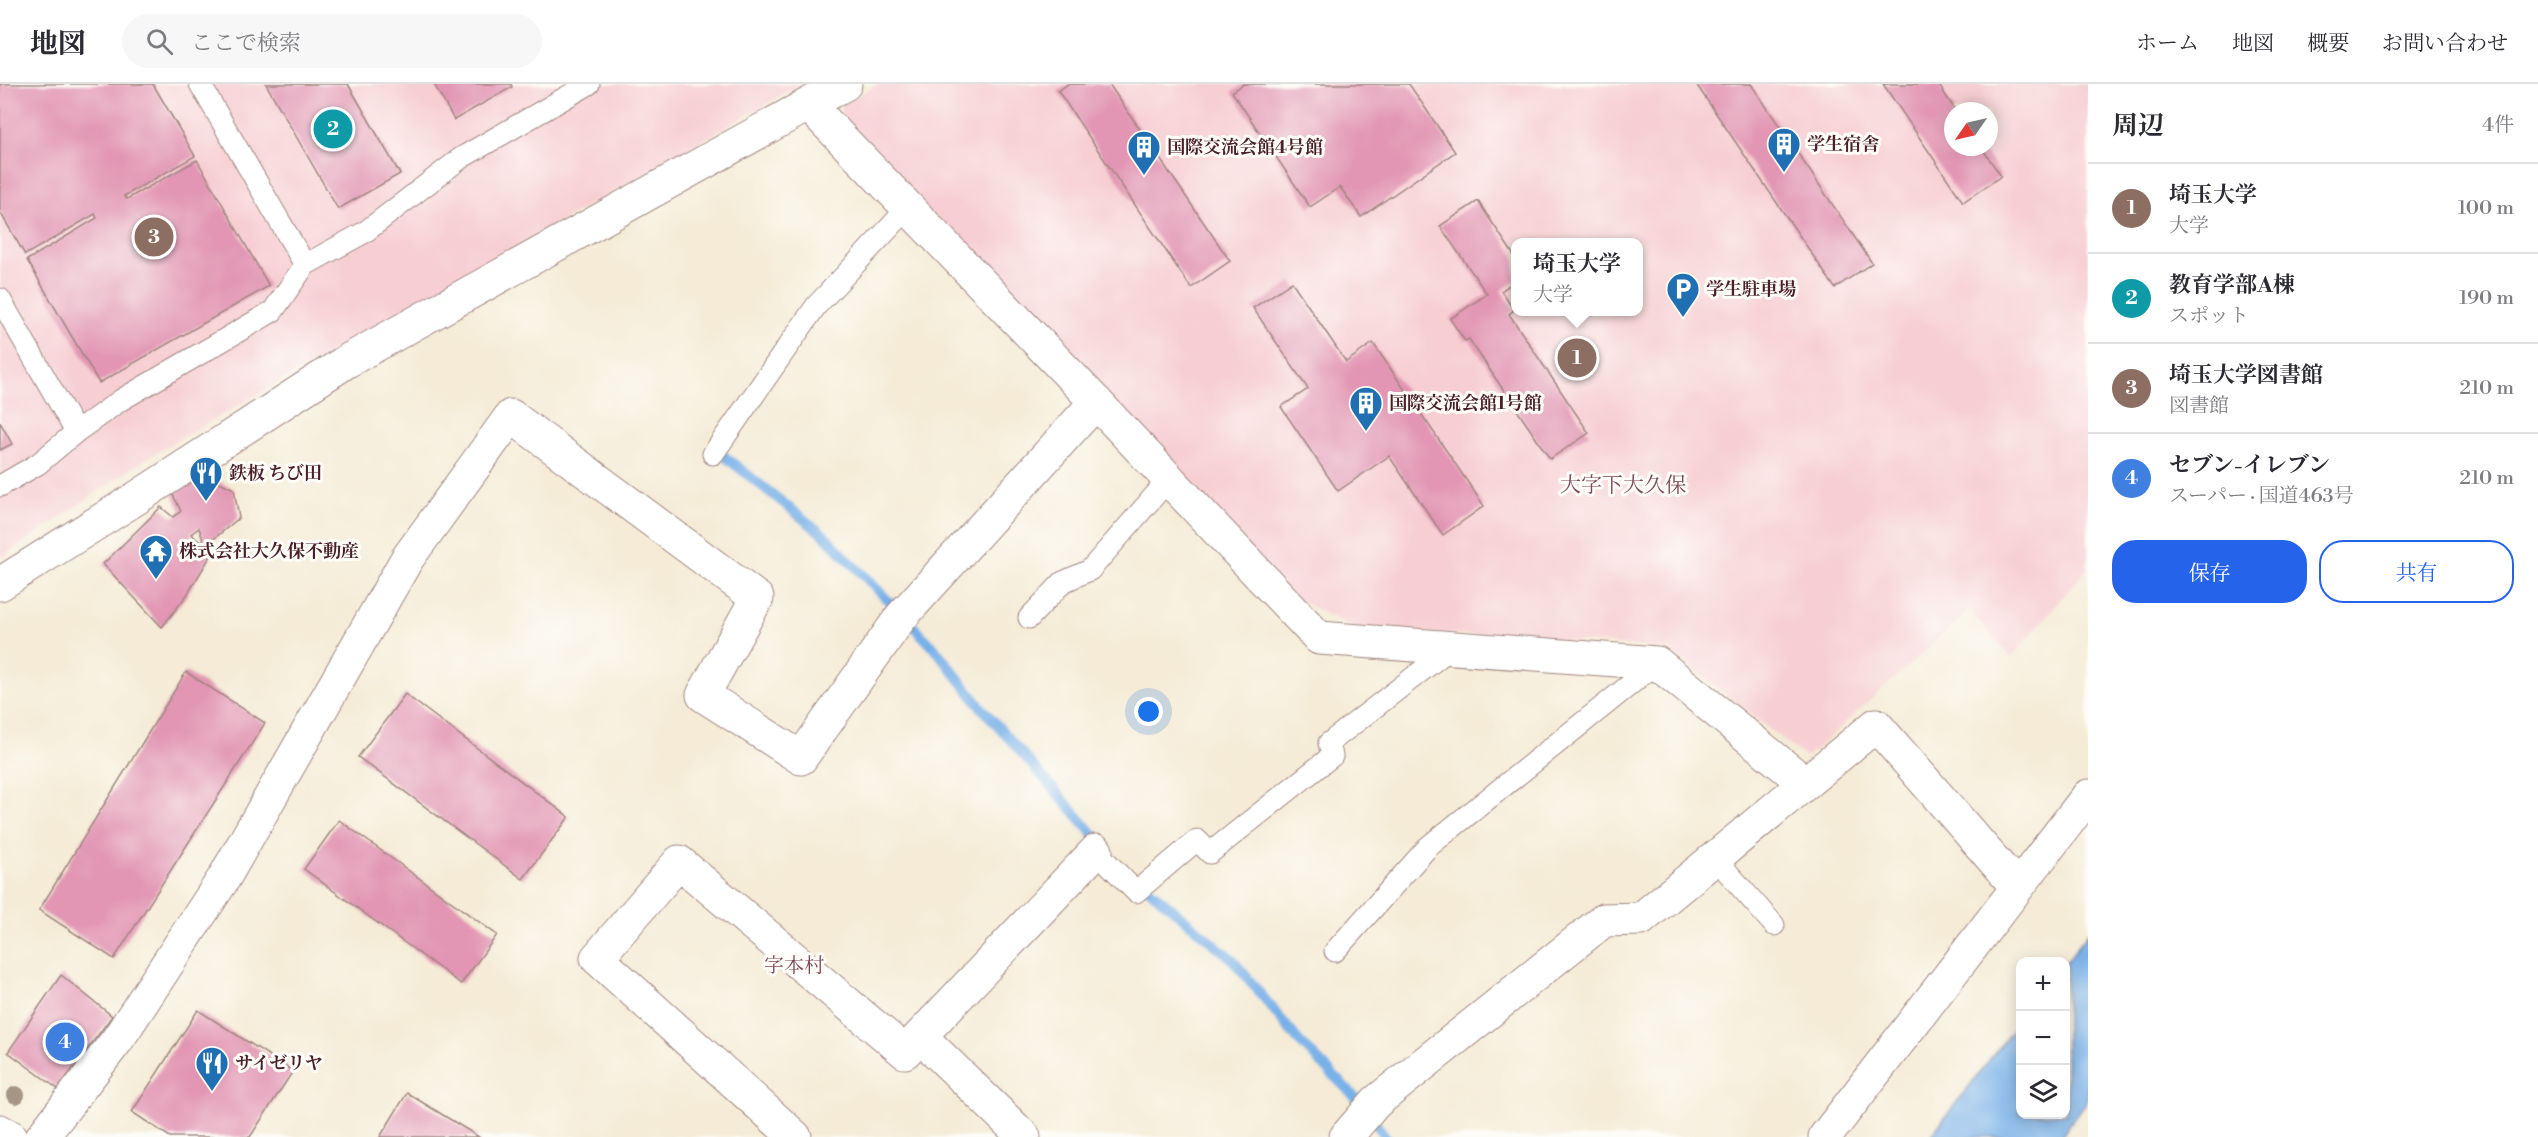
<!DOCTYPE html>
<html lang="ja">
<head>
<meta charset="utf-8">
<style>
	:root { --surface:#fff; --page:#f7f7f7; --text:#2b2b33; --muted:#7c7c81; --line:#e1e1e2; --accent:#2563eb }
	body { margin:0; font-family:"Libre Bodoni","Noto Serif JP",serif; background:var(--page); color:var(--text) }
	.controls { position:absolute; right:18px; bottom:18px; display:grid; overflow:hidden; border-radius:12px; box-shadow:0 3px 15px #0003 }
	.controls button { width:54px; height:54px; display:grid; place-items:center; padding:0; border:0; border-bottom:2px solid var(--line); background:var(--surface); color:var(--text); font:30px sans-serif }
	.compass { position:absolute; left:1944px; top:18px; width:54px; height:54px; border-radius:50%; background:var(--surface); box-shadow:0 3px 15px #0003; rotate:236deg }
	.you { position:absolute; left:1149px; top:628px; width:21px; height:21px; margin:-15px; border:4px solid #fff; border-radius:50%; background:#1a73e8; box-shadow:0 0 0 9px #1a73e833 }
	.badge { display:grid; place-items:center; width:39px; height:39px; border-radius:50%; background:var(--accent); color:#fff; font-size:20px; font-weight:700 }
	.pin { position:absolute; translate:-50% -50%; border:3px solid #fff; box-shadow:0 2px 6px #0006 }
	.popup { position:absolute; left:1511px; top:154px; width:132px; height:78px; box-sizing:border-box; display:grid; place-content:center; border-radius:12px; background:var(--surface); filter:drop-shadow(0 2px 4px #0005); font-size:20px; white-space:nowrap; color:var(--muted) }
	.popup b { font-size:22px; color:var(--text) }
	.popup::after { content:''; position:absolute; left:50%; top:100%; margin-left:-12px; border:12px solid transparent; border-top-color:var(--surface) }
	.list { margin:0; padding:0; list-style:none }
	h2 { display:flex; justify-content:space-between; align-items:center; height:78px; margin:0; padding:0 24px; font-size:26px }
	h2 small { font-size:20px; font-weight:400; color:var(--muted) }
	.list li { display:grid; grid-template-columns:39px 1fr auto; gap:18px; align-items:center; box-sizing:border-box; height:90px; padding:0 24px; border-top:2px solid var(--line) }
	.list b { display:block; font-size:22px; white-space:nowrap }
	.list p { margin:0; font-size:20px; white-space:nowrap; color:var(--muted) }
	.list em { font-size:20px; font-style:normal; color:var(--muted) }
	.actions { display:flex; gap:12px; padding:18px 24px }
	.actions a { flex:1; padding:14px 0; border:2px solid var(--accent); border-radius:24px; text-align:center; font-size:21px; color:var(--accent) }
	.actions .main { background:var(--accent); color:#fff }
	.icon { flex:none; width:33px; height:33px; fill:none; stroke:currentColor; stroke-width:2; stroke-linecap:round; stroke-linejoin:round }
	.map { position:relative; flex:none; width:2088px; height:1053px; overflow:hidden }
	header { display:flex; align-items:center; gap:36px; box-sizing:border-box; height:84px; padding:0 30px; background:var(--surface); border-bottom:2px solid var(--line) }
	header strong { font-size:28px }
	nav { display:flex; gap:33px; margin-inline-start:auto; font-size:21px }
	.search { width:420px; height:54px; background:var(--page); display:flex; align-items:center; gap:15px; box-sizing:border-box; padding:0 21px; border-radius:33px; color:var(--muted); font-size:22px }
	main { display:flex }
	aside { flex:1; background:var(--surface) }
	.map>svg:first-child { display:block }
</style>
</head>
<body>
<header>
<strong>地図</strong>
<div class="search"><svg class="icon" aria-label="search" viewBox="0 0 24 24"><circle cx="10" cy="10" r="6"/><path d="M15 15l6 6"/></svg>ここで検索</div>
<nav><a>ホーム</a><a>地図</a><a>概要</a><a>お問い合わせ</a></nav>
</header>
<main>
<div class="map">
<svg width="2088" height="1053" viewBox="0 0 2088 1053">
	<rect width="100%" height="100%" fill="#fdfcf7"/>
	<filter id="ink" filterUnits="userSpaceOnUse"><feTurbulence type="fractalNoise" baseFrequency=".0167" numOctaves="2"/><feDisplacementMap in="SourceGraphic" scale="12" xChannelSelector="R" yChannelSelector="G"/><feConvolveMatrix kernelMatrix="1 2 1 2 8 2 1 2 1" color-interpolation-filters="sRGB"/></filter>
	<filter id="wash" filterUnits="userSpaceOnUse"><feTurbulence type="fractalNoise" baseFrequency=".008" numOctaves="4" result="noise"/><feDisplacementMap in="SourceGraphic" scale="24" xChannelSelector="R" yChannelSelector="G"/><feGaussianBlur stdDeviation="1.35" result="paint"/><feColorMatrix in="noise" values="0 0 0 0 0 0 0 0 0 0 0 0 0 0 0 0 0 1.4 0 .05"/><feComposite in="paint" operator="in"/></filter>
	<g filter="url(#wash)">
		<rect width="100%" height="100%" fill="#f5ebd6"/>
		<g fill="#f7cfd3" fill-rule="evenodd">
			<polygon points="0,0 802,0 147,374 0,474"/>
			<path d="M879 0H2088V484L2011 574 1970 526 1806 674 1668 565 1538 554 1358 546 1298 516 842 40 841 21ZM1953 27H1989V63H1953ZM1516 158H1638V228H1516Z"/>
		</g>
		<polygon fill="#78b0e8" stroke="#61688a" stroke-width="1.5" points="2088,849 2088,1016 2060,1053 1930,1053 2020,936 2020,1030 2066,1030 2066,878"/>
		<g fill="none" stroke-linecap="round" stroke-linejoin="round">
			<g stroke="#78b0e8" stroke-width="10">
				<polyline points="724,372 825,452 913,542 937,567 981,623 1104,762"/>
				<polyline points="1143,800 1232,875 1299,957 1354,1012 1386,1053"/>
			</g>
		</g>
		<g id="blocks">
			<g fill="#e296b3" fill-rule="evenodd">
				<polygon points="0,0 153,0 195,72 124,112 127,115 197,76 269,202 99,299 27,176 97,134 95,130 25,171 0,128"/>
				<polygon points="266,0 348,0 400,90 338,125"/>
				<polygon points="434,0 511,0 512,3 454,36"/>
				<polygon points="1068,0 1109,0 1230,177 1191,204 1058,7"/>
				<polygon points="1244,0 1409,0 1455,68 1361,133 1340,103 1310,123 1232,8"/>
				<polygon points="1696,0 1751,0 1872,179 1835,204"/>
				<polygon points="1883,0 1938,0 1956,27 1953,27 1953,63 1981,63 2001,92 1963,118"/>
				<polygon points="1478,117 1515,173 1515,197 1501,207 1514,226 1509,230 1589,349 1550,375 1469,255 1465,257 1450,235 1487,210 1440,142"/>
				<polygon points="1292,198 1346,278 1373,259 1484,422 1443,451 1389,372 1338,407 1281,323 1308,305 1253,224"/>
				<polygon points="0,338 12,360 0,366"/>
				<path d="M201 389 234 405 239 434 205 462 213 468 187 511 162 543 103 480 161 423 173 433 181 427 172 409ZM199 444 205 462 191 450Z"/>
				<polygon points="186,588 265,639 114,875 39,826"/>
				<polygon points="405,610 569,733 523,795 358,673"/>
				<polygon points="339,736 497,851 461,900 304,785"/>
				<polygon points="61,891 112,932 58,1005 8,968"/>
				<polygon points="198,926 293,987 250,1053 170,1053 132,1028"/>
				<polygon points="407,1009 479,1053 380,1053"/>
			</g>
		</g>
	</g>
	<g filter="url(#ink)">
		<use href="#blocks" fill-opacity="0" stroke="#a08580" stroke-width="1.5"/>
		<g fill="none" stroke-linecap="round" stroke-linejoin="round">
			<defs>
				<g id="lane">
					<polyline points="200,0 305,181"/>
					<polyline points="0,215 76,348"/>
					<polyline points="713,370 816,222 908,124"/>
					<polyline points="0,402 38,380 76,348 121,316 273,227 305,181 365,148 461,74 589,0"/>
					<polyline points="1029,534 1063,498 1090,486 1169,395"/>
					<polyline points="1096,767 1136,808 1197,756 1210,769 1332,672 1329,659 1451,564"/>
					<polyline points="1715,774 1774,841"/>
					<polyline points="1335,867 1428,763 1657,579"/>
				</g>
				<g id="street">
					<polyline points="809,21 1096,318 1319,554 1657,579 1805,699"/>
					<polyline points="0,500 135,415 347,277 845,0"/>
					<polyline points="921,953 1024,1053"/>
					<polyline points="42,1053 118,955 224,794 407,475 511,332 757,514 703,611 801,674 901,533 1096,318"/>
					<polyline points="795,1053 597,874 679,778 905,968 1096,767"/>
					<polyline points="1346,1053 1376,1018 1604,836 1641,835 1876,641 2017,803"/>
					<polyline points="1825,1053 2088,712"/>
				</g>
				<polyline id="highway" points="0,1047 11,1053"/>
			</defs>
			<use href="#lane" stroke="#a08580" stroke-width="23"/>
			<use href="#street" stroke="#a08580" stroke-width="35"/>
			<use href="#highway" stroke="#a08580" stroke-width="35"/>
			<use href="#lane" stroke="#fff" stroke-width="21"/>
			<use href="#street" stroke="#fff" stroke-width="33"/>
			<use href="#highway" stroke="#fff" stroke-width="33"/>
		</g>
		<circle fill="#a69785" cx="16" cy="1011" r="9"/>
	</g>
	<defs>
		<symbol id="building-pin" viewBox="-11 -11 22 30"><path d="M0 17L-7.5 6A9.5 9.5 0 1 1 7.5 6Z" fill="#1f6fb2" stroke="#fdfcf7"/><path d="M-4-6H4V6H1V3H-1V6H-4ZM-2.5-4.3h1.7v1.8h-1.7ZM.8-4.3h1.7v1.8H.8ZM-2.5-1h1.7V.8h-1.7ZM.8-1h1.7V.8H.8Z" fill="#fff"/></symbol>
		<symbol id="parking-pin" viewBox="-11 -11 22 30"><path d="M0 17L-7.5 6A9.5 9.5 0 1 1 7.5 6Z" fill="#1f6fb2" stroke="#fdfcf7"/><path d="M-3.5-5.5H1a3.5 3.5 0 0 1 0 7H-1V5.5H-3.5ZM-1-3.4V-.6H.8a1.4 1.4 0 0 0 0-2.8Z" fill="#fff"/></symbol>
		<symbol id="restaurant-pin" viewBox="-11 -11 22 30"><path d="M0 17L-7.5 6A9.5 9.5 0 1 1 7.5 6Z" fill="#1f6fb2" stroke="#fdfcf7"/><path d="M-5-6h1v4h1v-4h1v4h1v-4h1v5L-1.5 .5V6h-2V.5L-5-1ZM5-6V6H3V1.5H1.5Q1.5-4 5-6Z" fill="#fff"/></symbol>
		<symbol id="temple-pin" viewBox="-11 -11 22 30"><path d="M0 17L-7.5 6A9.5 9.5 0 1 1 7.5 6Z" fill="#1f6fb2" stroke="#fdfcf7"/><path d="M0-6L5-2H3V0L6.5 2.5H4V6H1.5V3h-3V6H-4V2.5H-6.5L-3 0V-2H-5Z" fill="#fff"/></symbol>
	</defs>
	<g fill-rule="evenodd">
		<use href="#building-pin" x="1765" y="41" width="38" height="52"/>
		<use href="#building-pin" x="1125" y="44" width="38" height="52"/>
		<use href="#parking-pin" x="1664" y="186" width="38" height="52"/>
		<use href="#building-pin" x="1347" y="300" width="38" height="52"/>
		<use href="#restaurant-pin" x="187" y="370" width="38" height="52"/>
		<use href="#temple-pin" x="137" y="448" width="38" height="52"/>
		<use href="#restaurant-pin" x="193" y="960" width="38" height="52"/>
	</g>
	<g text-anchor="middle" stroke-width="6" stroke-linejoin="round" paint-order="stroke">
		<g font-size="18" font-weight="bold" fill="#4a1f2b" stroke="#fdfcf7" text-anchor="start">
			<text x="1807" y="66">学生宿舎</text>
			<text x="1167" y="69">国際交流会館4号館</text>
			<text x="1706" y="211">学生駐車場</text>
			<text x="1389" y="325">国際交流会館1号館</text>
			<text x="229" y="395">鉄板 ちび田</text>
			<text x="179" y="473">株式会社大久保不動産</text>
			<text x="235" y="985">サイゼリヤ</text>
		</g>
		<g font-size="20" fill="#7f495b" stroke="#fdfcf7">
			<text x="794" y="888">字本村</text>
		</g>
		<g font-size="21" fill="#7f495b" stroke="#fdfcf7">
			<text x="1623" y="408">大字下大久保</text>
		</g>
	</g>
</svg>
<div class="controls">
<button>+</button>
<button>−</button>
<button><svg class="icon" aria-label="layers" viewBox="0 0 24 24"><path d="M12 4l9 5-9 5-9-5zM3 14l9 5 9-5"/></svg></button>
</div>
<svg class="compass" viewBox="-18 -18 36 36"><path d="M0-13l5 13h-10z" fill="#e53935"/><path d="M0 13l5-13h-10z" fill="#7c7c81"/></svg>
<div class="you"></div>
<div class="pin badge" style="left:1577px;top:274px;background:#8d6e63">1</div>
<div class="popup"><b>埼玉大学</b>大学</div>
<div class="pin badge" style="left:333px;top:45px;background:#0f9aa8">2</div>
<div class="pin badge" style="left:154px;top:153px;background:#8d6e63">3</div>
<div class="pin badge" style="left:65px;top:958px;background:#3f7fe0">4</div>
</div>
<aside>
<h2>周辺<small>4件</small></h2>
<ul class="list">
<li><span class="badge" style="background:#8d6e63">1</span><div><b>埼玉大学</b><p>大学</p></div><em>100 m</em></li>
<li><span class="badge" style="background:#0f9aa8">2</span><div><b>教育学部A棟</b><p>スポット</p></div><em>190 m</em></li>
<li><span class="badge" style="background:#8d6e63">3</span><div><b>埼玉大学図書館</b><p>図書館</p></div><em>210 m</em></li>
<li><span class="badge" style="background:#3f7fe0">4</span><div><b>セブン-イレブン</b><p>スーパー · 国道463号</p></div><em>210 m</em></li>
</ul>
<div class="actions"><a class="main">保存</a><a>共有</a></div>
</aside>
</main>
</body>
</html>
